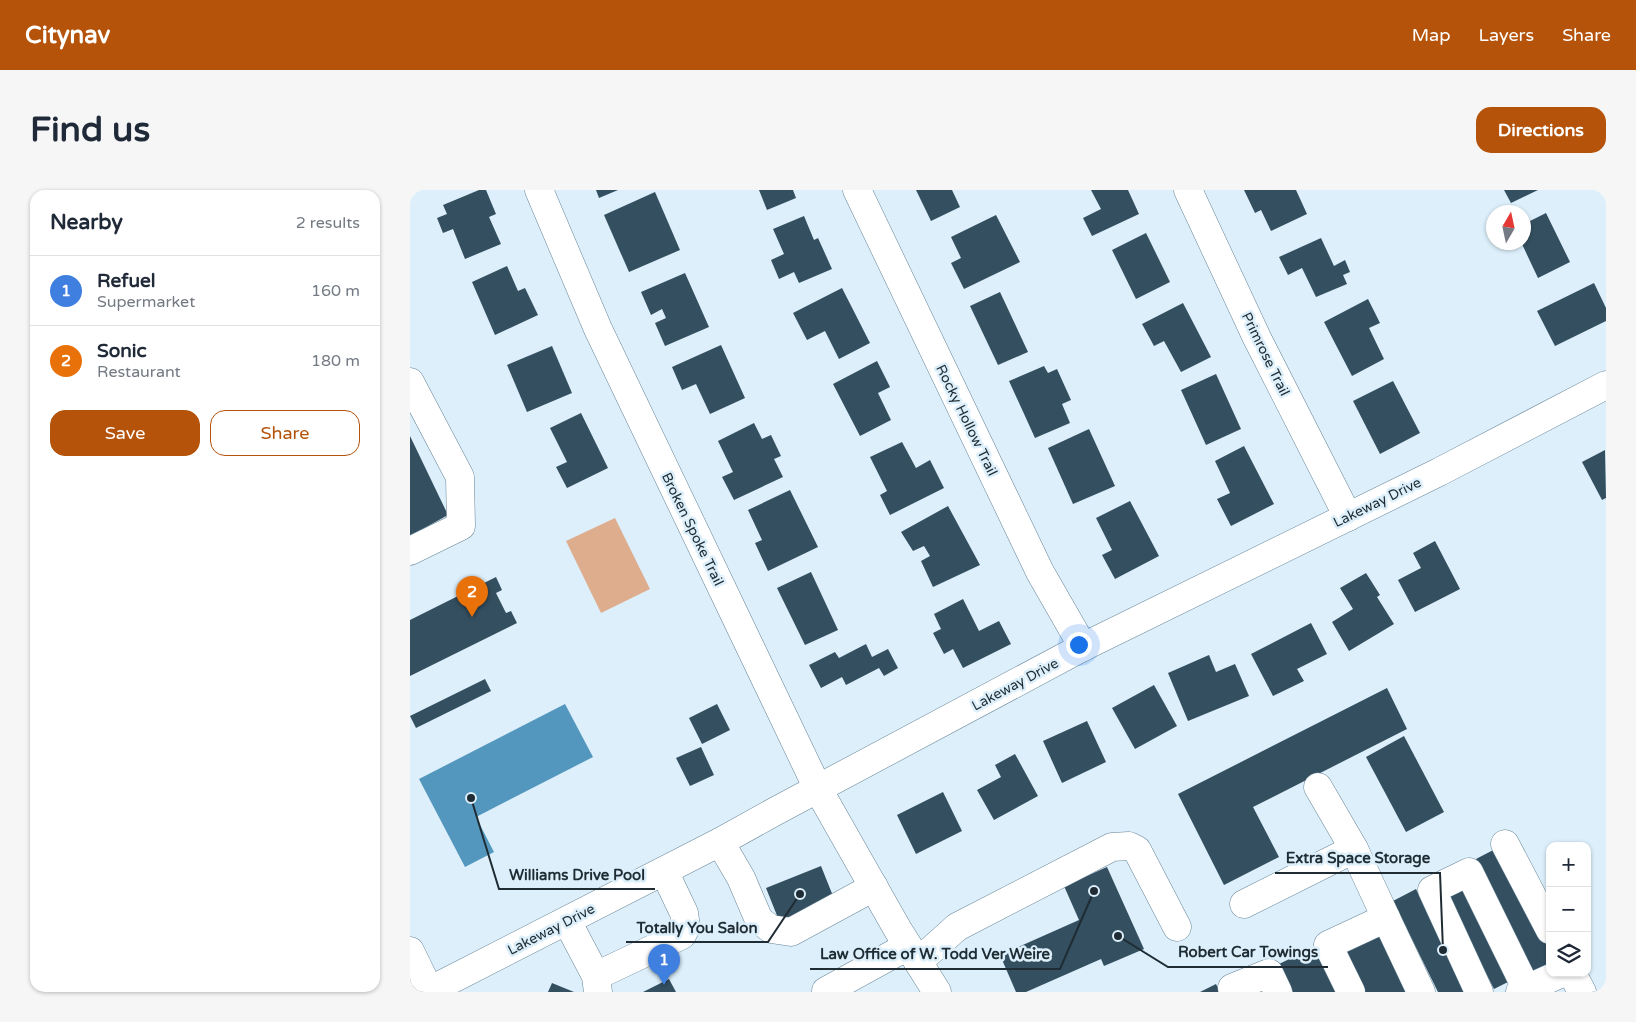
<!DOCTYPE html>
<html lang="en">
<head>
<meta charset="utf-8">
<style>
	:root { --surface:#fff; --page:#f6f6f7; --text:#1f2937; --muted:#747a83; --line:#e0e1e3; --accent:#b45309 }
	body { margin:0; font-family:"Varela Round",sans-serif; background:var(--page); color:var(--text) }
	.controls { position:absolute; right:15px; bottom:15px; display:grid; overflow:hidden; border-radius:10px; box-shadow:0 1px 4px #0004 }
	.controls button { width:45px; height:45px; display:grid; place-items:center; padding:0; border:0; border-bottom:1px solid var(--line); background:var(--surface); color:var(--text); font:25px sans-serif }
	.compass { position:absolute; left:1076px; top:15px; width:45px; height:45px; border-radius:50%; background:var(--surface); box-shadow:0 1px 4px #0004; rotate:9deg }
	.you { position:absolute; left:668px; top:454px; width:18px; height:18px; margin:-12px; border:4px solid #fff; border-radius:50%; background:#1a73e8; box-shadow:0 0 0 8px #1a73e833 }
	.badge { display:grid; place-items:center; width:32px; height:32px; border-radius:50%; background:var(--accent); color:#fff; font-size:16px; font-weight:700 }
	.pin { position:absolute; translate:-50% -41px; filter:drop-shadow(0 1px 2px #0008) }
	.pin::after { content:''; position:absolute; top:26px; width:18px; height:15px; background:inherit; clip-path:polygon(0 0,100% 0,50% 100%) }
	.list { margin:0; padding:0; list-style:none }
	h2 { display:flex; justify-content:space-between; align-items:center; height:65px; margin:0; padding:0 20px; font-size:21px }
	h2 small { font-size:16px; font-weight:400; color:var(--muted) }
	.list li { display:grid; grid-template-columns:32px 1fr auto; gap:15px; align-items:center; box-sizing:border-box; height:70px; padding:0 20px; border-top:1px solid var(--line) }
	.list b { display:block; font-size:19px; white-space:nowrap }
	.list p { margin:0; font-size:16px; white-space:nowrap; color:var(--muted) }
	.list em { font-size:16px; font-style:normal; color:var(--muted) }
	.actions { display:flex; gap:10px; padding:15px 20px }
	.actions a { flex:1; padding:11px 0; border:1px solid var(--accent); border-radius:15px; text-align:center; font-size:18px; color:var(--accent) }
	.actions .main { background:var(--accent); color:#fff }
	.icon { flex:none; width:28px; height:28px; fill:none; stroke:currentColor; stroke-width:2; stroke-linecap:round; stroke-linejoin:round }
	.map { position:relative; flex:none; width:1196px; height:802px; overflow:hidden; border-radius:15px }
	header { display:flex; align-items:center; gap:30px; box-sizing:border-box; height:70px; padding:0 25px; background:var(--accent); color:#fff }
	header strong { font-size:24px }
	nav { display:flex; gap:28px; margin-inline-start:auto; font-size:18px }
	.intro { display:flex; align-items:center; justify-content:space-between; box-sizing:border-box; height:120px; padding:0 30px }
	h1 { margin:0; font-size:35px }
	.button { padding:12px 22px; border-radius:15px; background:var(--accent); color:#fff; font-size:18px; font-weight:700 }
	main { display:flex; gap:30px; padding:0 30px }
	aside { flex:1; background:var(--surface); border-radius:15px; box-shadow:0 1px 4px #0004 }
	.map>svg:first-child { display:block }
</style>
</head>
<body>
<header>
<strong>Citynav</strong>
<nav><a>Map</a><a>Layers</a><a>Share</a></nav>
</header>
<div class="intro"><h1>Find us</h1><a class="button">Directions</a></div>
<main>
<aside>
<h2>Nearby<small>2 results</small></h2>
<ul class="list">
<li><span class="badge" style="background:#3f7fe0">1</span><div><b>Refuel</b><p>Supermarket</p></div><em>160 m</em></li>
<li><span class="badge" style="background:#e8710a">2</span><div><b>Sonic</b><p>Restaurant</p></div><em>180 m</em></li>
</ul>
<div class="actions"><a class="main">Save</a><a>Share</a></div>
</aside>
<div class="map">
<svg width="1196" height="802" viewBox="0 0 1196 802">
	<rect width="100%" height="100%" fill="#dceffb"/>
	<polygon fill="#dead8e" points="205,328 240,399 191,423 156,351"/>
	<polygon fill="#5497be" points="155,514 183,567 66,627 84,662 55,677 9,589"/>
	<g fill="#344f60">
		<polygon points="69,0 76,0 86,24 79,27 91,54 55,69 43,39 33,43 27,28 37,24 33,15"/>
		<polygon points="186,0 208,0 189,8"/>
		<polygon points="349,0 383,0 386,8 357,20"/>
		<polygon points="506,0 542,0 550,17 521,31"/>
		<polygon points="681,0 718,0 729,24 682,46 673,28 691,19"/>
		<polygon points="834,0 886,0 897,24 861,41 851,20 845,23"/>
		<polygon points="1094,0 1128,0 1101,13"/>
		<polygon points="245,2 270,60 219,82 194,25"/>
		<polygon points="1136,23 1160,72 1128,88 1111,52 1114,52 1114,34"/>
		<polygon points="586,25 610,72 554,99 541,73 551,68 541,47"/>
		<polygon points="394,26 404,50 408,48 422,79 389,93 384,82 369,89 361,70 374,64 363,39"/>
		<polygon points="736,43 760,92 726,109 702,60"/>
		<polygon points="911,48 924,76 935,70 940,82 933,85 937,94 906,107 892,78 878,85 869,67"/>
		<polygon points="97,76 108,101 115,98 128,125 85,145 62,92"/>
		<polygon points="275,83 299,137 255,156 245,133 256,128 252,119 241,125 231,102"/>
		<polygon points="1184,93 1196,118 1196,131 1145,156 1127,121"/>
		<polygon points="432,98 460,153 429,169 415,141 397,150 383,123"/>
		<polygon points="590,102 618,162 588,175 560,116"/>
		<polygon points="958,109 970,133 959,138 974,169 942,186 914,132"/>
		<polygon points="773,113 801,167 771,182 754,151 744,156 732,134"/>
		<polygon points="311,155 335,208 300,224 286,194 272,200 262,177"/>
		<polygon points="142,156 162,203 117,222 97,175"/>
		<polygon points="467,171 480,197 468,203 481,230 450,246 423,194"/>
		<polygon points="634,176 638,183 647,179 661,210 652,214 660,233 625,248 599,191"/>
		<polygon points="806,184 831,239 796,255 771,200"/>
		<polygon points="983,191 1010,243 970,264 943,211"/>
		<polygon points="171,223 198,278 157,298 146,277 157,272 140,238"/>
		<polygon points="344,233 352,249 361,245 371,266 364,269 373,287 324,310 312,287 323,282 308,251"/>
		<polygon points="679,239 705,296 663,314 638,258"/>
		<polygon points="0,246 38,325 0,346"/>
		<polygon points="492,252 506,278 520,270 534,298 480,325 470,305 477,301 460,267"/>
		<polygon points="834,256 864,314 821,336 807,309 820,303 805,271"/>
		<polygon points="1195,260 1196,308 1192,310 1172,272"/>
		<polygon points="380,300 408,357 358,381 345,353 352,350 338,320"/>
		<polygon points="720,311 749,366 705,389 692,365 702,360 686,328"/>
		<polygon points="538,316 570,375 523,397 511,371 520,366 514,356 503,361 491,342"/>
		<polygon points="1025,351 1050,399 1005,422 988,390 1011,378 1003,363"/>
		<polygon points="401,382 428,440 395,455 367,398"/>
		<polygon points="956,383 970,405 967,407 984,434 939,461 922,432 943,419 930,398"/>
		<polygon points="86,387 92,400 86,403 96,423 101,421 107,433 0,486 0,430"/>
		<polygon points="553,409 569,441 589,431 601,454 553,478 543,459 534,464 523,443 531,439 524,424"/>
		<polygon points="901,433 917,464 887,479 894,491 863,506 841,464"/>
		<polygon points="456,454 462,467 478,459 488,478 474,486 469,478 436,495 432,487 411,498 399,475 425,462 429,468"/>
		<polygon points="799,465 806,482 825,474 839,506 778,531 758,483"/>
		<polygon points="75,489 81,501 6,538 0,526"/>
		<polygon points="744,495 767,536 725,559 702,518"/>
		<polygon points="977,498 997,539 843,617 869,667 814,695 768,604"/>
		<polygon points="307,514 320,540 292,554 279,528"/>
		<polygon points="677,531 696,572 652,593 633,551"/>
		<polygon points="994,546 1034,622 996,642 956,567"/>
		<polygon points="291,557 304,585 280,596 266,568"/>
		<polygon points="605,564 628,606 584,630 567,600 591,587 585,575"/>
		<polygon points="533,602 552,641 506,664 487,625"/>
		<polygon points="1089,657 1140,757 1140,773 1123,781 1066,669"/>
		<polygon points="411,676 425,711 370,733 356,698"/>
		<polygon points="697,677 734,759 694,776 691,769 616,802 606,802 590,765 669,730 654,696"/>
		<polygon points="1054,697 1102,790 1084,799 1036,706"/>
		<polygon points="1006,699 1057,802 1028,802 983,711"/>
		<polygon points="970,740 1002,802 955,802 933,758"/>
		<polygon points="906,756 929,802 883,802 869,774"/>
		<polygon points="259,789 266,802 233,802"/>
		<polygon points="142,793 164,802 138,802"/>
		<polygon points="806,794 810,802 790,802"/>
	</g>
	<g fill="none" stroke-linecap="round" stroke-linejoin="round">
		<defs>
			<g id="minor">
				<polyline points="129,0 188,139 408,599 488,740 527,802"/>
				<polyline points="447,0 630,382 673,457"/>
				<polyline points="778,0 847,148 938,327"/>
				<polyline points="0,192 50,287 51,336 0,361"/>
				<polyline points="908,597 944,659 976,728"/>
				<polyline points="310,652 331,688 349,730 361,739 381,742 464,697"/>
				<polyline points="1095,654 1140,740"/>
				<polyline points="834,714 944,659"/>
				<polyline points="157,731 186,786 188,802"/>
				<polyline points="508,772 547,737 702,657 719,656 727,660 767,737"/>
				<polyline points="1162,783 1172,802"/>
				<polyline points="186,786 272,745 276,737 274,723 254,681"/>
				<polyline points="416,802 416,801 498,756"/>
				<polyline points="824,802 822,798 859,783 868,802"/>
				<polyline points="941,802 918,755 976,728 1011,802"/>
				<polyline points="1069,802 1022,700 1059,682 1118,802"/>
				<polyline points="1110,802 1152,783"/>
			</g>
			<g id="major">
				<polyline points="0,761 20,802"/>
				<polyline points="19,801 310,652 364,622 673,457 1029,282 1196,195"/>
			</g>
		</defs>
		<use href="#minor" stroke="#678597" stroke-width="29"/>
		<use href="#major" stroke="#678597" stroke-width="29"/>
		<use href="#minor" stroke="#fff" stroke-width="28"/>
		<use href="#major" stroke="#fff" stroke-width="28"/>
	</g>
	<g text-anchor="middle" stroke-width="5" stroke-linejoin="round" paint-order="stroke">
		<g font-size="14" fill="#1f2c33" stroke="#dceffb">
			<text transform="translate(856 164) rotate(64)" y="5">Primrose Trail</text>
			<text transform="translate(557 230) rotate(64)" y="5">Rocky Hollow Trail</text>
			<text transform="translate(967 312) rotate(-26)" y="5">Lakeway Drive</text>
			<text transform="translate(283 339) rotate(64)" y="5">Broken Spoke Trail</text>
			<text transform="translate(605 494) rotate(-28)" y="5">Lakeway Drive</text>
			<text transform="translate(141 739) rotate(-27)" y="5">Lakeway Drive</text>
		</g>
	</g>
	<path fill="none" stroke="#1f2c33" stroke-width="2" d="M1033 760L1030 683H865M61 608L89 699H245M390 704L358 752H216M708 746L758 777H918M684 701L650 779H400"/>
	<g fill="#1f2c33" stroke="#dceffb" stroke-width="2">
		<circle cx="1033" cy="760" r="5"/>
		<circle cx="61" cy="608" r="5"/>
		<circle cx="390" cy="704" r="5"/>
		<circle cx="708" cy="746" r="5"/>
		<circle cx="684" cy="701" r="5"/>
	</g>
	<g font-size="15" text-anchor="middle" font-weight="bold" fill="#1f2c33" stroke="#dceffb" stroke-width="5" stroke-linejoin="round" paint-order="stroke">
		<text x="948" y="673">Extra Space Storage</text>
		<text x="167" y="690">Williams Drive Pool</text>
		<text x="287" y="743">Totally You Salon</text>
		<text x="838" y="767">Robert Car Towings</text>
		<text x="525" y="769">Law Office of W. Todd Ver Weire</text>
	</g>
</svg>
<div class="controls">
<button>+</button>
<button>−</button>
<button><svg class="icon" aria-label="layers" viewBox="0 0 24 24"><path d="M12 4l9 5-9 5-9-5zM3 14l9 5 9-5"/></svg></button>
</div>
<svg class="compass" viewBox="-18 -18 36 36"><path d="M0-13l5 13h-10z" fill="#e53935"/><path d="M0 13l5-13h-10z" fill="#747a83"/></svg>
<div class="you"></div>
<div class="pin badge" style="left:254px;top:795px;background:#3f7fe0">1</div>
<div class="pin badge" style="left:62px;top:427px;background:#e8710a">2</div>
</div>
</main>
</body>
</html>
